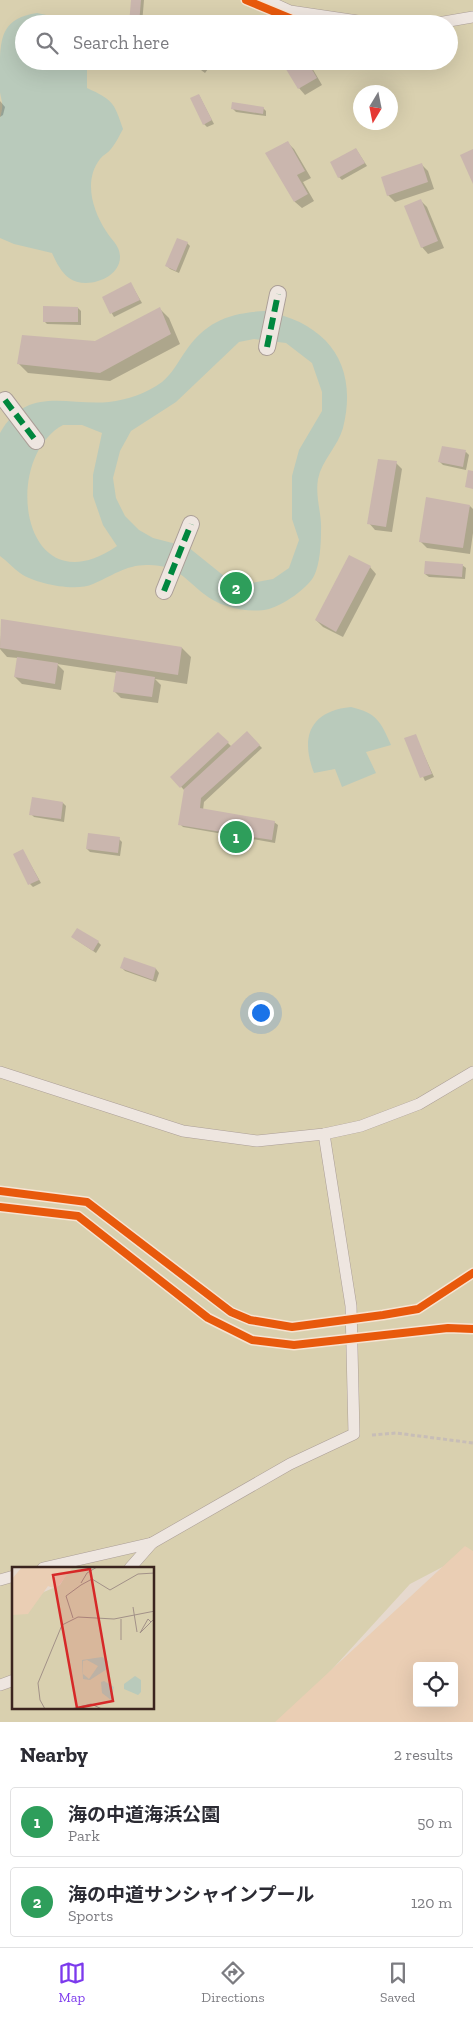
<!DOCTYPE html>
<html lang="en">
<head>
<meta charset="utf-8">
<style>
	:root { --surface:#fff; --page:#f7f7f7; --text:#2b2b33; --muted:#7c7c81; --line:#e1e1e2; --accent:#7c3aed }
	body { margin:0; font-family:"Zilla Slab","Noto Sans JP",serif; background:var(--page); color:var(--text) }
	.controls { position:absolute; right:15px; bottom:15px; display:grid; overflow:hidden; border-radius:5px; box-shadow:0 5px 20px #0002 }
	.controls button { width:45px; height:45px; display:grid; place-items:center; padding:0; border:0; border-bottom:1px solid var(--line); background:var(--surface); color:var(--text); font:25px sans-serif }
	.compass { position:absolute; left:353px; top:85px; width:45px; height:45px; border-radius:50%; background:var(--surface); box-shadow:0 5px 20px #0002; rotate:190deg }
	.you { position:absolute; left:260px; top:1012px; width:18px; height:18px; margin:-12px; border:4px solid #fff; border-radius:50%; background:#1a73e8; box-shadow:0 0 0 8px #1a73e833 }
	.badge { display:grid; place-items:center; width:32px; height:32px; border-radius:50%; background:var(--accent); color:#fff; font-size:16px; font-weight:700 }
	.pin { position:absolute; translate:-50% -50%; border:2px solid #fff; box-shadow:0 1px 5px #0006 }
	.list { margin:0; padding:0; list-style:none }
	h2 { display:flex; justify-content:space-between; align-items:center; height:65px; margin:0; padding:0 20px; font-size:21px }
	h2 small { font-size:16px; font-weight:400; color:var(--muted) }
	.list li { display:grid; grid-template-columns:32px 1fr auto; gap:15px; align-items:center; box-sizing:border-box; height:70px; margin:0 10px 10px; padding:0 10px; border:1px solid var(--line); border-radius:5px }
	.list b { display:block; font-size:19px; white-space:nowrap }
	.list p { margin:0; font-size:16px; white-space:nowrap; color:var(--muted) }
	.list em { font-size:16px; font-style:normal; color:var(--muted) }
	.icon { flex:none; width:28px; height:28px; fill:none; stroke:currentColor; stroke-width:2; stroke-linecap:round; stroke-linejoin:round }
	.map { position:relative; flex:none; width:473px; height:1722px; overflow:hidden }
	.search { position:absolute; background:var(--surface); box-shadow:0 5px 20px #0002; left:15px; right:15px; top:15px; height:55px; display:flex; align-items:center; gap:12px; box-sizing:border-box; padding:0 18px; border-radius:28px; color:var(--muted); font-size:19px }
	.sheet { height:225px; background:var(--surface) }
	nav { display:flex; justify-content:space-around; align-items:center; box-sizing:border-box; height:70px; border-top:1px solid var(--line); background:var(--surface); font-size:14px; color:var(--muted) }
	nav a { display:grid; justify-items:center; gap:2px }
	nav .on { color:var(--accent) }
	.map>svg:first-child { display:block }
</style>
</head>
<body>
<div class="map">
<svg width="473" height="1722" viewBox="0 0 473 1722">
	<rect width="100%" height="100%" fill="#e6d9ce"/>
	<path fill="#d9d0af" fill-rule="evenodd" d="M0 0H473V1551L410 1584 284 1722H0ZM24 24H449V61H24ZM360 92H390V122H360ZM14 1568H154V1708H14Z"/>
	<path fill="#eaceb4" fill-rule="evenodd" d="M465 1546 473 1551V1722H275ZM417 1666H454V1703H417Z"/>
	<g fill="#b9cabb" fill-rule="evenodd">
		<path d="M37 13 51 16 63 24H24V61H87V88C113 100 114 102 123 129 119 136 116 143 111 149 108 153 103 155 100 159 83 181 93 211 106 231 111 240 120 245 120 257 120 279 85 290 69 278 61 272 56 262 52 253L14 244 0 238V118C4 104 2 104 0 92 0 83 0 73 0 65 0 35 4 18 37 13Z"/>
		<path d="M265 311C327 323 359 364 343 428 338 446 322 460 318 479 315 498 322 513 321 531 321 544 320 564 314 576 307 589 283 605 269 609 249 614 219 607 204 594 185 579 177 565 149 565 127 564 112 576 93 584 76 592 35 584 20 573 13 568 7 561 0 556V433C27 385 67 406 109 402 127 400 147 393 162 382 172 374 178 362 185 352 206 321 229 313 265 311ZM254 339 286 343 312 363 322 392V411L299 450 292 476V519L299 540 289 568 273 579 241 585 229 580 188 547 153 538 139 530 125 516 116 498 113 478 120 451 131 431 176 402 239 342ZM63 425H82L102 433 93 475V496L103 525 117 546C22 611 0 459 63 425Z"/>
		<path d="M351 707C377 713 381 722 391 745L366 752 376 773 342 787 335 769 314 773C300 737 310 711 351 707Z"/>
	</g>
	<g fill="#0003">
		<polygon points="132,0 144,0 142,24 130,24"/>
		<polygon points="189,61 214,61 205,73"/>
		<polygon points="283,61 308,61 322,85 305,95 299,88"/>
		<polygon points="199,95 214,124 207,127 204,124"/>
		<polygon points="0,101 5,107 3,115 0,117"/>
		<polygon points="263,108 266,111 266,116 236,112 233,109"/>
		<polygon points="287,142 294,149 311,178 303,182 314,201 302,208 295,202 267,154"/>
		<polygon points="356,149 367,166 342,180 339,177"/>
		<polygon points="421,164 428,171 434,189 395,202 388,195"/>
		<polygon points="421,201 427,207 444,248 428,254 422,247"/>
		<polygon points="187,243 190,246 179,273 170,269 167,266"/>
		<polygon points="131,284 142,303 114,317 103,298"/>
		<polygon points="78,308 81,311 81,325 47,324 44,321"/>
		<polygon points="160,309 169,318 180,344 110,381 28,373 18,363 95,343"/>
		<polygon points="466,452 469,455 466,470 443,465 440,462"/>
		<polygon points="396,463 402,469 392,532 375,530 369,523"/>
		<polygon points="470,506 473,509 473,533 470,554 427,548 420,541"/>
		<polygon points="462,565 466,568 465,579 429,577 425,574"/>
		<polygon points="370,567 376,574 343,637 323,627 316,620"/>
		<polygon points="2,621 182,648 191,657 187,684 155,679 161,685 158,703 121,698 114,691 117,673 57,664 64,671 61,690 22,684 15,677 18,658 7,657 0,649"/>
		<polygon points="218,733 232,747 247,733 262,748 204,802 203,810 274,822 278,825 275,843 183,827 180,824 185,791 172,777"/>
		<polygon points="415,735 434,777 425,781 406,739"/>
		<polygon points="63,803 66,806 64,822 34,817 31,814"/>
		<polygon points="119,839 122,842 120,856 90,852 87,849"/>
		<polygon points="23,851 41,883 33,887 30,884"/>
		<polygon points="72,937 98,942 101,945 96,953"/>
		<polygon points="125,959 156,969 159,973 156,982 125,971 122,968"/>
	</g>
	<g fill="#cab6ae">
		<polygon points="131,0 141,0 139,24 129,24"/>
		<polygon points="281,61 307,61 317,78 298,89"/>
		<polygon points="199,94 212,120 203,125 190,98"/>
		<polygon points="232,102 264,107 263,114 231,109"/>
		<polygon points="288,141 305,171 297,175 308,194 294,202 265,153"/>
		<polygon points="356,148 365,163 338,178 330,162"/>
		<polygon points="473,149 473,184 460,155"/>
		<polygon points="422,163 428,182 387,196 381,177"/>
		<polygon points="421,199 438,241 421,248 404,206"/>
		<polygon points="177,238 188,242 176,271 165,266"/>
		<polygon points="131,282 140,300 110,314 102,297"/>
		<polygon points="43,306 78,307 78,322 43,322"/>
		<polygon points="160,307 171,334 100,373 17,364 22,335 95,341"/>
		<polygon points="442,446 466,450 463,467 438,462"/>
		<polygon points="378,459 397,461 386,527 367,524"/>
		<polygon points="468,470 473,471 473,489 465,487"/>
		<polygon points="426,497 470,505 463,548 419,542"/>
		<polygon points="349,555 371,566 336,632 315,620"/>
		<polygon points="425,561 463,564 462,577 424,574"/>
		<polygon points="1,619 182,647 178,675 0,648"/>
		<polygon points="17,657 58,663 55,684 14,677"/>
		<polygon points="116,671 155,677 152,697 113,692"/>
		<polygon points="247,731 260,745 201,798 200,808 275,821 272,840 178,825 184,789"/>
		<polygon points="218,732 229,742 180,788 170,777"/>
		<polygon points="416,734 432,774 420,778 404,738"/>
		<polygon points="32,797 63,802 61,819 29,815"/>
		<polygon points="88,833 120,837 118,853 86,849"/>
		<polygon points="23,849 39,880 28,885 13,854"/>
		<polygon points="77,928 99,941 93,951 71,937"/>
		<polygon points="124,957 156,968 153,980 120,968"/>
	</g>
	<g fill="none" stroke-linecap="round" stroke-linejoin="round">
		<defs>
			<g id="service">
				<polyline points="266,0 290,11 378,24"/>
				<polyline points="432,24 473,17"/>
				<polyline points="0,1072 183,1131 257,1141 324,1134 361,1126 419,1104 473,1072"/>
				<polyline points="43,1568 152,1543 290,1464 354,1434 351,1306 324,1134"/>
				<polyline points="130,1568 152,1543"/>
				<polyline points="0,1580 14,1576"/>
				<polyline points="0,1685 14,1680"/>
			</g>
			<g id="pedestrian">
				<polyline points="267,347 278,294"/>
				<polyline points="5,400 36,441"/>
				<polyline points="164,591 191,524"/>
			</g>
		</defs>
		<use href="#service" stroke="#ab9e97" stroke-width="12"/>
		<use href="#pedestrian" stroke="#ab9e97" stroke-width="18"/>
		<polyline stroke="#c7bdb7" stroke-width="3" stroke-dasharray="4 2.5" stroke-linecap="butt" points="372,1435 396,1433 473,1443"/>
		<use href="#service" stroke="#eee6e0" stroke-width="11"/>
		<use href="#pedestrian" stroke="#eee6e0" stroke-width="16"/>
		<g stroke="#00873e" stroke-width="6" stroke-dasharray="12 6" stroke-linecap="butt">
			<polyline points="267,347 278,294"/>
			<polyline points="5,400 36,441"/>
			<polyline points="164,591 191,524"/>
		</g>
		<defs>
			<g id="cycleway">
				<polyline points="246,0 304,24"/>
				<polyline points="0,1191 87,1202 231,1312 250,1320 292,1327 383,1315 418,1309 473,1273"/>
				<polyline points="0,1207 78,1216 208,1318 252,1340 294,1345 448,1328 473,1329"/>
			</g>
		</defs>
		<use href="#cycleway" stroke="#f7e4d3" stroke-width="11"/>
		<use href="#cycleway" stroke="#e8590c" stroke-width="8"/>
	</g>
	<g transform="translate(12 1567)">
		<rect width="142" height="142" fill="#e6d9ce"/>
		<path d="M59 0H142V142H0V47L25 28 48 18Z" fill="#d9d0af"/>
		<path d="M10 0H61L44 22 36 19 16 47 0 48V12Z" fill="#eaceb4"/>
		<path d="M90 90 96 94 95 102 78 113 71 112 70 93ZM75 93 86 99 77 112 71 107V94ZM123 109 129 113V125L126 128 112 122V117ZM92 114 102 120 99 133 90 126 89 115Z" fill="#b9cabb" fill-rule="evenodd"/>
		<path fill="none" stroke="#a29188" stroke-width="1" d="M69 16 75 6 85 0M121 40 125 65M61 51 54 29 69 18 80 12 98 23 126 7 143 6M109 52V73M139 55 136 52 128 66 143 51M33 142 28 133 26 116 50 58 66 50 102 52 143 44M59 142 79 137 90 142"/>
		<path fill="#d62828" fill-opacity="0.15" stroke="#d62828" stroke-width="2.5" d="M78 2 101 134 65 141 41 8Z"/>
		<rect width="142" height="142" fill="none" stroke="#3b241e" stroke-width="2.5"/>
	</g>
</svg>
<div class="controls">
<button><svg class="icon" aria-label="locate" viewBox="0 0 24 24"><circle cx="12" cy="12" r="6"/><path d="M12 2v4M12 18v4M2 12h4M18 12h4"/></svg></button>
</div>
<svg class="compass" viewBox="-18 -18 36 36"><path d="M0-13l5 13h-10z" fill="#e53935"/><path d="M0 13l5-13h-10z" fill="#7c7c81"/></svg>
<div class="you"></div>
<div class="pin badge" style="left:236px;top:837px;background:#2e9e5b">1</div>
<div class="pin badge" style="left:236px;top:588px;background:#2e9e5b">2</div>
<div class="search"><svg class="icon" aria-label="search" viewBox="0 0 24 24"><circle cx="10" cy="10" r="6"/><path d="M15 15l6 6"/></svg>Search here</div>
</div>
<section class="sheet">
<h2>Nearby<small>2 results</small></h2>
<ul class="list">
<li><span class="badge" style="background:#2e9e5b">1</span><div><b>海の中道海浜公園</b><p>Park</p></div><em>50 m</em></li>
<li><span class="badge" style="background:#2e9e5b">2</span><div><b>海の中道サンシャインプール</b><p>Sports</p></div><em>120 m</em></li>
</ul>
</section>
<nav>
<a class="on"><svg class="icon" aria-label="map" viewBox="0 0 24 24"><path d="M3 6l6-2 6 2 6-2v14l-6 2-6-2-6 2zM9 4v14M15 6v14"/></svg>Map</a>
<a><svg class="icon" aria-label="directions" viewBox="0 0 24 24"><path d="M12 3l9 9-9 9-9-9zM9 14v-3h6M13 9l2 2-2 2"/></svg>Directions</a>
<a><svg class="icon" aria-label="saved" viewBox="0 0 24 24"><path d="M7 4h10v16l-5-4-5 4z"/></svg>Saved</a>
</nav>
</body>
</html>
